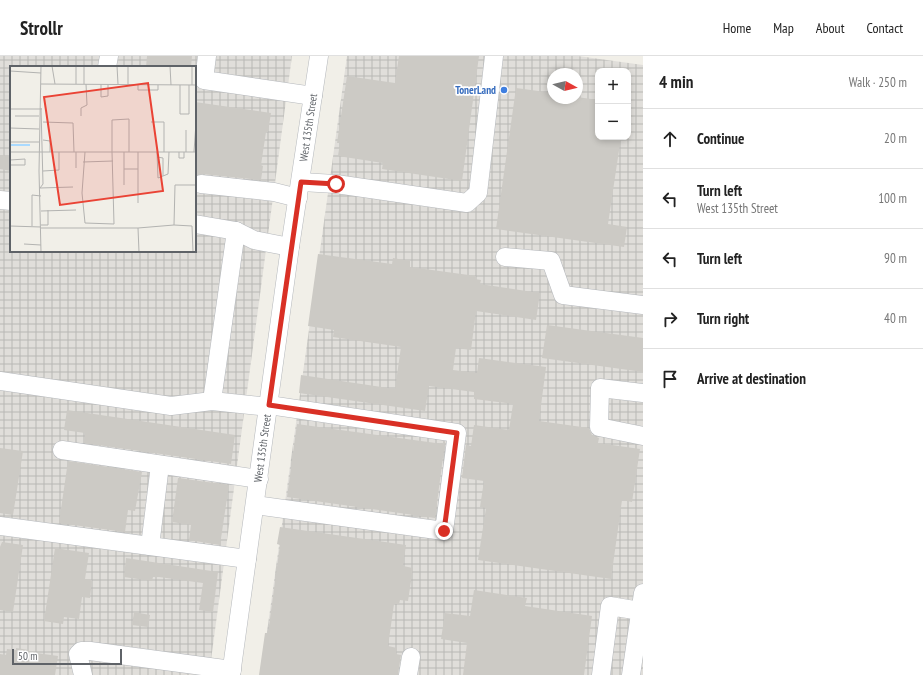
<!DOCTYPE html>
<html lang="en">
<head>
<meta charset="utf-8">
<style>
	:root { --surface:#fff; --page:#f6f6f6; --text:#222; --muted:#767676; --line:#e0e0e0 }
	body { margin:0; font-family:"PT Sans Narrow",sans-serif; background:var(--page); color:var(--text) }
	.controls { position:absolute; right:12px; top:12px; display:grid; overflow:hidden; border-radius:8px; box-shadow:0 2px 6px #0003 }
	.controls button { width:36px; height:36px; display:grid; place-items:center; padding:0; border:0; border-bottom:1px solid var(--line); background:var(--surface); color:var(--text); font:20px sans-serif }
	.compass { position:absolute; left:547px; top:12px; width:36px; height:36px; border-radius:50%; background:var(--surface); box-shadow:0 2px 6px #0003; rotate:98deg }
	.scale { position:absolute; left:12px; bottom:10px; width:110px; box-sizing:border-box; padding-left:4px; border:2px solid #5f6368; border-top:0; font-size:11px; line-height:14px; white-space:nowrap; color:#5f6368; -webkit-text-stroke:3px #fff; paint-order:stroke }
	.stop { position:absolute; width:12px; height:12px; margin:-9px; border:3px solid #d93025; border-radius:50%; background:#fff }
	.stop.end { background:#d93025; border-color:#fff; box-shadow:0 1px 4px #0008 }
	.list { margin:0; padding:0; list-style:none }
	h2 { display:flex; justify-content:space-between; align-items:center; height:52px; margin:0; padding:0 16px; font-size:17px }
	h2 small { font-size:13px; font-weight:400; color:var(--muted) }
	.list li { display:grid; grid-template-columns:26px 1fr auto; gap:12px; align-items:center; box-sizing:border-box; height:60px; padding:0 16px; border-top:1px solid var(--line) }
	.list b { display:block; font-size:15px; white-space:nowrap }
	.list p { margin:0; font-size:13px; white-space:nowrap; color:var(--muted) }
	.list em { font-size:13px; font-style:normal; color:var(--muted) }
	.icon { flex:none; width:22px; height:22px; fill:none; stroke:currentColor; stroke-width:2; stroke-linecap:round; stroke-linejoin:round }
	.map { position:relative; flex:none; width:643px; height:619px; overflow:hidden }
	header { display:flex; align-items:center; gap:24px; box-sizing:border-box; height:56px; padding:0 20px; background:var(--surface); border-bottom:1px solid var(--line) }
	header strong { font-size:19px }
	nav { display:flex; gap:22px; margin-inline-start:auto; font-size:14px }
	main { display:flex }
	aside { flex:1; background:var(--surface) }
	.map>svg:first-child { display:block }
</style>
</head>
<body>
<header>
<strong>Strollr</strong>
<nav><a>Home</a><a>Map</a><a>About</a><a>Contact</a></nav>
</header>
<main>
<div class="map">
<svg width="643" height="619" viewBox="0 0 643 619">
	<defs>
		<pattern id="industrial-grid" width="8" height="8" patternUnits="userSpaceOnUse"><rect width="8" height="8" fill="#e0deda"/><path d="M0 4h8M4 0v8" fill="none" stroke="#b9b8b5"/></pattern>
	</defs>
	<rect width="100%" height="100%" fill="#f1efe8"/>
	<g fill="url(#industrial-grid)" fill-rule="evenodd">
		<path d="M0 0H292L209 619H0ZM11 11H195V195H11Z"/>
		<path d="M347 0H578L643 9V619H261ZM598 15H628V81H598ZM553 18H577V42H553Z"/>
	</g>
	<g fill="#cccac5">
		<polygon points="147,0 192,0 191,11 146,11"/>
		<polygon points="399,0 479,0 462,125 382,113 383,107 338,100 340,87 337,87 347,20 395,27"/>
		<polygon points="516,32 553,37 553,42 577,41 598,44 598,81 621,81 608,168 627,171 624,191 496,173"/>
		<polygon points="195,46 271,57 268,76 266,76 261,109 263,110 261,124 202,118 195,120"/>
		<polygon points="0,99 11,100 11,115 0,113"/>
		<polygon points="318,198 392,208 393,202 410,205 410,211 476,220 475,223 481,224 480,228 540,237 536,264 476,255 471,294 456,292 453,314 477,317 479,302 546,311 539,365 589,372 592,379 599,382 598,387 640,393 632,446 622,444 611,523 478,504 486,452 480,451 484,425 462,422 466,389 471,390 474,369 509,374 513,348 474,343 474,336 429,330 425,355 299,337 301,319 395,333 401,291 333,281 334,274 308,270"/>
		<polygon points="547,269 643,282 643,316 542,302"/>
		<polygon points="67,354 235,379 231,408 84,387 85,377 64,374"/>
		<polygon points="297,368 443,388 443,386 445,386 435,462 287,441"/>
		<polygon points="0,392 23,395 13,459 0,457"/>
		<polygon points="68,405 142,416 135,455 128,454 125,476 59,467"/>
		<polygon points="178,422 229,429 220,489 189,484 191,469 172,466"/>
		<polygon points="280,471 406,489 403,510 413,512 408,545 400,544 399,548 394,548 388,590 397,592 396,598 401,599 398,619 259,619 265,577 268,577 280,489 277,488"/>
		<polygon points="2,486 23,489 13,556 0,554 0,491"/>
		<polygon points="55,492 89,497 85,523 92,524 90,542 82,541 79,563 64,561 63,568 44,565"/>
		<polygon points="126,502 218,516 213,556 199,554 203,527 159,521 153,521 152,525 124,521"/>
		<polygon points="474,534 527,542 525,550 592,560 584,619 463,619 467,587 441,583 445,557 470,560"/>
		<polygon points="134,556 150,559 148,571 132,569"/>
		<polygon points="16,592 29,594 29,596 58,600 55,619 0,619 0,598 6,599 7,593 16,594"/>
	</g>
	<g fill="none" stroke-linecap="round" stroke-linejoin="round">
		<defs>
			<g id="minor">
				<polyline points="207,0 204,24 313,40"/>
				<polyline points="107,11 109,0"/>
				<polyline points="301,126 336,128 467,147 478,137 494,0"/>
				<polyline points="201,128 274,136 298,142"/>
				<polyline points="0,144 11,145"/>
				<polyline points="195,168 236,175 254,184 290,191"/>
				<polyline points="505,201 551,205 563,239 643,249"/>
				<polyline points="0,325 171,350 212,345 269,351"/>
				<polyline points="643,337 600,332 599,371 643,380"/>
				<polyline points="212,345 236,175"/>
				<polyline points="62,394 259,423"/>
				<polyline points="160,409 150,490 247,503"/>
				<polyline points="255,449 444,475 457,377 269,349"/>
				<polyline points="0,470 150,490"/>
				<polyline points="83,619 78,598 81,595 90,595 232,614"/>
				<path id="s1" d="M231 619 290 191 319 0"/>
				<polyline points="408,619 411,601"/>
				<polyline points="601,619 610,550 640,555"/>
				<polyline points="631,619 643,537"/>
			</g>
		</defs>
		<use href="#minor" stroke="#b5b8bc" stroke-width="19"/>
		<use href="#minor" stroke="#fff" stroke-width="18"/>
	</g>
	<g fill="none" stroke-linecap="round" stroke-linejoin="round">
		<polyline stroke="#d93025" stroke-width="5" points="336,128 301,126 269,349 457,377 444,475"/>
	</g>
	<circle fill="#3f7fe0" stroke="#fff" stroke-width="1.5" cx="504" cy="34" r="4"/>
	<g text-anchor="middle" stroke-width="3.5" stroke-linejoin="round" paint-order="stroke">
		<g font-size="11" font-weight="bold" fill="#366cbe" stroke="#fff" text-anchor="end">
			<text x="496" y="38">TonerLand</text>
		</g>
		<g font-size="11" fill="#5f6368" stroke="#fff">
			<text dy="4" stroke="none"><textPath href="#s1" startOffset="553">West 135th Street</textPath></text>
			<text dy="4" stroke="none"><textPath href="#s1" startOffset="229">West 135th Street</textPath></text>
		</g>
	</g>
	<g transform="translate(10 10)">
		<rect width="186" height="186" fill="#f1efe8"/>
		<path fill="none" stroke="#aadaff" stroke-width="2" d="M0 79H20"/>
		<path fill="none" stroke="#b3b3b1" stroke-width="1" d="M42 0 45 18M66 0V18M74 0V18M107 0 108 18M160 0 161 19M0 5 31 7M31 18 186 19M91 18V31L98 30V18M118 19V0M128 19V24H148V19M170 19V48H179V19M182 19V0M0 43H32M5 50H29M71 50V42L77 39 76 18M33 56 63 57 64 86M141 56H154V86M0 62 29 63M33 74 40 75V86M0 76H29M0 86H186M75 86 72 127 75 157 104 158 102 86M102 86V54L119 53V86M147 86 148 112 158 108 159 86M169 86V92H174V86M176 86V64M184 86 186 57M147 91 153 92V110M0 94 15 93V99H0M73 96 103 95M66 102V86M114 103H128V86M128 103V137M33 105 49 104V86M114 119V86M30 122 63 121M30 122 33 118 31 42M31 145 66 144M31 159H38V144M0 160 31 161M22 160V129L31 130M31 162H128L129 186M128 162 164 159M14 178 31 179M31 186 29 105 31 0M183 186 182 160 164 159 165 119H186"/>
		<path fill="#ea4335" fill-opacity="0.15" stroke="#ea4335" stroke-width="2" d="M138 17 153 125 50 139 34 31Z"/>
		<rect width="186" height="186" fill="none" stroke="#5f6368" stroke-width="2"/>
	</g>
</svg>
<div class="controls">
<button>+</button>
<button>−</button>
</div>
<svg class="compass" viewBox="-18 -18 36 36"><path d="M0-13l5 13h-10z" fill="#e53935"/><path d="M0 13l5-13h-10z" fill="#767676"/></svg>
<div class="scale">50 m</div>
<div class="stop" style="left:336px;top:128px"></div>
<div class="stop end" style="left:444px;top:475px"></div>
</div>
<aside>
<h2>4 min<small>Walk · 250 m</small></h2>
<ul class="list">
<li><svg class="icon" aria-label="ahead" viewBox="0 0 24 24"><path d="M12 20V5M6 11l6-6 6 6"/></svg><div><b>Continue</b></div><em>20 m</em></li>
<li><svg class="icon" aria-label="left" viewBox="0 0 24 24"><path d="M17 20v-9H6M10 6l-5 5 5 5"/></svg><div><b>Turn left</b><p>West 135th Street</p></div><em>100 m</em></li>
<li><svg class="icon" aria-label="left" viewBox="0 0 24 24"><path d="M17 20v-9H6M10 6l-5 5 5 5"/></svg><div><b>Turn left</b></div><em>90 m</em></li>
<li><svg class="icon" aria-label="right" viewBox="0 0 24 24"><path d="M7 20v-9h11M14 6l5 5-5 5"/></svg><div><b>Turn right</b></div><em>40 m</em></li>
<li><svg class="icon" aria-label="arrive" viewBox="0 0 24 24"><path d="M6 21V4h12l-3 4 3 4H6"/></svg><div><b>Arrive at destination</b></div></li>
</ul>
</aside>
</main>
</body>
</html>
